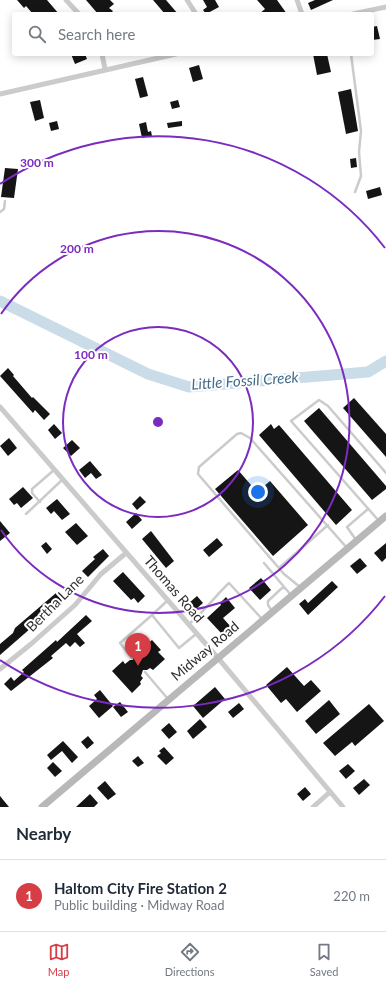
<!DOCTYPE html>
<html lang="en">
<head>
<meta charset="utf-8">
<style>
	:root { --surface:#fff; --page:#f2f2f3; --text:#1f2937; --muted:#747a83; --line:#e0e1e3; --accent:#d63e45 }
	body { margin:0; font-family:Lato,sans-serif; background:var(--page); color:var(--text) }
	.you { position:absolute; left:258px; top:492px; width:14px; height:14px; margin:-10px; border:3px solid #fff; border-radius:50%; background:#1a73e8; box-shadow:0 0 0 6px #1a73e833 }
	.badge { display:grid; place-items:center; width:26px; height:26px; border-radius:50%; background:var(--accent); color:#fff; font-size:13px; font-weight:700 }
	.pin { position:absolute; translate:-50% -33px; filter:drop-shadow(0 1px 2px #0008) }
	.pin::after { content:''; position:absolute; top:21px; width:14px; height:12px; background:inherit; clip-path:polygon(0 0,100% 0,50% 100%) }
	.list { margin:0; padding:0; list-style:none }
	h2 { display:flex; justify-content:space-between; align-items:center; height:52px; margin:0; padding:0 16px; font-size:17px }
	h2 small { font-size:13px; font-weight:400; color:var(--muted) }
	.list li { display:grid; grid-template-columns:26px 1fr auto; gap:12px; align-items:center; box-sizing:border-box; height:72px; padding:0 16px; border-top:1px solid var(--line) }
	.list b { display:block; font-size:15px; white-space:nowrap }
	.list p { margin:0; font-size:13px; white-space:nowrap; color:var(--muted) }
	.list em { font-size:13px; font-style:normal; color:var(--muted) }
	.icon { flex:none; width:22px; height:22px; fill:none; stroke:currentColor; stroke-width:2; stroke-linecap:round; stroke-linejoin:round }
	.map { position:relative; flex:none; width:386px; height:807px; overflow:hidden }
	.search { position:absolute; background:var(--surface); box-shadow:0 2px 10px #0003; left:12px; right:12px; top:12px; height:44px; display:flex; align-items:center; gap:10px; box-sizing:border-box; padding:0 14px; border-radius:4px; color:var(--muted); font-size:15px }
	.sheet { height:124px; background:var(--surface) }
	nav { display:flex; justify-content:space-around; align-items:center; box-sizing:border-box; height:56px; border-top:1px solid var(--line); background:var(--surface); font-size:11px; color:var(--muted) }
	nav a { display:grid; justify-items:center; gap:2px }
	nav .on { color:var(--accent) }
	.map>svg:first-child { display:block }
</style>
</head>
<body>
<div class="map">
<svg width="386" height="807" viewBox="0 0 386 807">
	<rect width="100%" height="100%" fill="#fff"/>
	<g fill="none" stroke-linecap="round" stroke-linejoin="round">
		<polyline stroke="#cadce8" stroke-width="11" points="0,301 148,374 189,387 368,372 386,361"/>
	</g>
	<g fill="#151515">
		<polygon points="17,0 47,0 59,14 33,14 26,6 24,8"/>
		<polygon points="86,0 110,0 114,4 109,8 113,11 110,14 98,14"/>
		<polygon points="153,0 166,0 178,14 165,14"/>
		<polygon points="203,0 215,0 219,7 206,14 203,10 207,7"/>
		<polygon points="257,0 277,0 287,14 259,14 265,9"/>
		<polygon points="315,0 333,0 311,10 308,3"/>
		<polygon points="377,26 380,39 372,40 372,27"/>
		<polygon points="71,54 85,54 87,59 75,64"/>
		<polygon points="313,54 327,54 331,72 317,75"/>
		<polygon points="199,65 203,79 193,82 189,68"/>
		<polygon points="143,77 148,96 140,98 135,79"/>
		<polygon points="351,89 358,131 346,134 338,92"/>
		<polygon points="40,100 44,118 35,121 30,102"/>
		<polygon points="178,100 180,107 172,109 170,102"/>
		<polygon points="57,121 59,129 51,131 49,123"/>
		<polygon points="182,121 182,126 168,128 167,123"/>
		<polygon points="146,122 148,132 151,131 152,136 142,138 139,124"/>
		<polygon points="356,158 357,167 351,168 350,159"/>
		<polygon points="5,168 18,169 14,198 1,197"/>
		<polygon points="380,187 382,195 368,199 366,191"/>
		<polygon points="8,368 14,375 13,376 32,398 33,397 50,414 44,420 35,410 33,413 0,376"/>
		<polygon points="354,398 386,434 386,457 343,408"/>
		<polygon points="319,408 386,486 386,489 372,500 304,421"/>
		<polygon points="54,424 62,433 55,439 48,430"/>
		<polygon points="271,424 274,429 279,425 352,510 336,525 259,435"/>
		<polygon points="9,438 17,448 8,456 0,446"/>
		<polygon points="72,440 80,448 71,456 63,448"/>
		<polygon points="90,461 102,475 96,479 91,473 85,478 79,470"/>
		<polygon points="238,470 257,492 270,481 308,525 273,556 215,489"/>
		<polygon points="23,487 33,498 21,508 17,503 14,505 9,499"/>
		<polygon points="140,496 146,502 137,510 132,504"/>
		<polygon points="57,499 70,514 62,520 54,511 51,514 46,508"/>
		<polygon points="136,513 142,520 132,529 126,522"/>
		<polygon points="0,521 10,533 0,541"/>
		<polygon points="76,523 88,536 77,545 65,532"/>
		<polygon points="151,531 174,561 166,568 142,539"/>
		<polygon points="217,538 223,545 209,557 203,550"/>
		<polygon points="46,542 52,549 47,554 41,546"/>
		<polygon points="386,543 386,558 382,562 374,553"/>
		<polygon points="103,549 109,556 88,577 82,571 95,559 93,557"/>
		<polygon points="360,558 367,566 357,574 350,566"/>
		<polygon points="123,572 145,596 138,603 134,598 131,600 113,581"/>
		<polygon points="261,578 271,590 260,600 249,588"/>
		<polygon points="332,581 338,587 308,615 299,604 305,599 308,603"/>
		<polygon points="56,593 62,601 0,655 0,644 13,633 15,628"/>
		<polygon points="197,596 203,603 195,610 189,603"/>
		<polygon points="226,597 235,608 223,618 231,627 222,634 207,618 221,605 220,603"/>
		<polygon points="86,615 92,621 77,634 85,643 80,647 75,642 70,647 66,643 51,656 53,658 11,691 4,684 11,677 14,681 24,672 22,670 56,640 57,642"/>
		<polygon points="152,640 161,650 158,652 165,659 153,670 150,668 147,670 143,670 141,676 143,678 140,682 141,684 132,693 112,671 123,661 125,664 130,660 133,660 134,656"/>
		<polygon points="287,667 304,686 311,680 321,691 297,712 286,699 281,703 266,685"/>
		<polygon points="215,687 225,699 203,718 193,706"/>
		<polygon points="100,690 113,706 99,718 89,706 97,699 94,695"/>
		<polygon points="329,700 340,714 316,734 305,721"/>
		<polygon points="120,702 128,712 121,717 113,707"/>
		<polygon points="239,703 244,709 233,718 228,712"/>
		<polygon points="369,704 384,721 355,746 352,742 335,756 323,743"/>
		<polygon points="200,719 207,727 193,739 187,731"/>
		<polygon points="169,723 177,732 169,739 161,730"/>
		<polygon points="88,736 94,743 87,749 81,742"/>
		<polygon points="63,741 78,757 72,763 62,751 51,760 47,755"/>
		<polygon points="164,747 174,758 166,765 157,756 161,753 159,751"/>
		<polygon points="138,756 144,763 138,767 132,761"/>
		<polygon points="53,762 62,771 55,777 47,768"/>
		<polygon points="348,764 355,771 346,779 339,771"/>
		<polygon points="364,779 370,785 359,795 353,788"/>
		<polygon points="105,781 116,794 108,800 97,788"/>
		<polygon points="305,787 311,794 303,801 297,794"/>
		<polygon points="90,794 98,803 94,807 76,807"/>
		<polygon points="0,796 9,807 0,807"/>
	</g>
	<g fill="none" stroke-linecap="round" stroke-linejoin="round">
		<g stroke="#cbcbcb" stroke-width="2.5">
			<polyline points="351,54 361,131 359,152 361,176 355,192"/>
			<polyline points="0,212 4,209 5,201"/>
			<polyline points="40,502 32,493 32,489 54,470"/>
			<polyline points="26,514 62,480"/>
			<polyline points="379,521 291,421 319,400 328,406 386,473"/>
			<polyline points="356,540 347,527 368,509"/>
			<polyline points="264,563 285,588"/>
			<polyline points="279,568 328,525"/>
			<polyline points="300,587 284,574 198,474 199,467 237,434 241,433 250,438 347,548"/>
			<polyline points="167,601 152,615 179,648 196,634"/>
			<polyline points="272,611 268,605 268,601 282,588 285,588 291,595"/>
			<path d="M189 624C204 612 215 596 229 583L262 619"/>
			<polyline points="132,658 120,643 152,615"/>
			<polyline points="145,672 168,699"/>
		</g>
		<g stroke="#cbcbcb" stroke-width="5">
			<polyline points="66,0 79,14"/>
			<polyline points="187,0 196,14"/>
			<polyline points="297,0 302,14"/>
			<polyline points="353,14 386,7"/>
			<polyline points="102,54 105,69"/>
			<polyline points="0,94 176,54"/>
			<polyline points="0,407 218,658 343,807"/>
			<polyline points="0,669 31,644 75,605 101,574 126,553"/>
			<polyline points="313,807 330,792"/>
		</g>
		<polyline stroke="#b8b8b8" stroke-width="7" points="42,807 386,516"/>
	</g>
	<g fill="none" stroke="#7b2cbf" stroke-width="2">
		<circle cx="158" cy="422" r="95"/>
		<path d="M1 314A191 191 0 1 1 1 530"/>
		<path d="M385 596A286 286 0 0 1 0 660M0 184A286 286 0 0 1 385 248"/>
	</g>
	<g text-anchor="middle" stroke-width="4" stroke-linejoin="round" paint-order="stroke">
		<g font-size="14" fill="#2e2e2e" stroke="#fff">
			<text transform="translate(174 589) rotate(49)" y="5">Thomas Road</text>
			<text transform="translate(55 603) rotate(-45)" y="5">Bertha Lane</text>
			<text transform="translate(205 651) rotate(-40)" y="5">Midway Road</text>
		</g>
		<g font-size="15" font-style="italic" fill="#436b89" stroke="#fff">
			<text transform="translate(245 381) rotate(-4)" y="5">Little Fossil Creek</text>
		</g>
	</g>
	<circle cx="158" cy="422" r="6" fill="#7b2cbf" stroke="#fff" stroke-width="2"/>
	<g font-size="12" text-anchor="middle" font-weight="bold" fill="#7b2cbf" stroke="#fff" stroke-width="4" stroke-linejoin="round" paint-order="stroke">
		<text x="37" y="167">300 m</text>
		<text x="77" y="253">200 m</text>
		<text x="91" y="359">100 m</text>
	</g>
</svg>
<div class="you"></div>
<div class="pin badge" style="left:138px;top:666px">1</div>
<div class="search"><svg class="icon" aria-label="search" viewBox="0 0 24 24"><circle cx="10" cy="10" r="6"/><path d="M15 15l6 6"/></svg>Search here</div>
</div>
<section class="sheet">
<h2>Nearby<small></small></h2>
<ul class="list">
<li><span class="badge">1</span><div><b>Haltom City Fire Station 2</b><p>Public building · Midway Road</p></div><em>220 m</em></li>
</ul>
</section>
<nav>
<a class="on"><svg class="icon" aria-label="map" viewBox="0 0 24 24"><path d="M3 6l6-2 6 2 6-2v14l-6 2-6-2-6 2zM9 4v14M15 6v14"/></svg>Map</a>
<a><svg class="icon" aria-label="directions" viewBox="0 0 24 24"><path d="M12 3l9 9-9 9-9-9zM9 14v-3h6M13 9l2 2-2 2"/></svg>Directions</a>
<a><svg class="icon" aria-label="saved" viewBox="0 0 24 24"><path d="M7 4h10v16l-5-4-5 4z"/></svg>Saved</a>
</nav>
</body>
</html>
